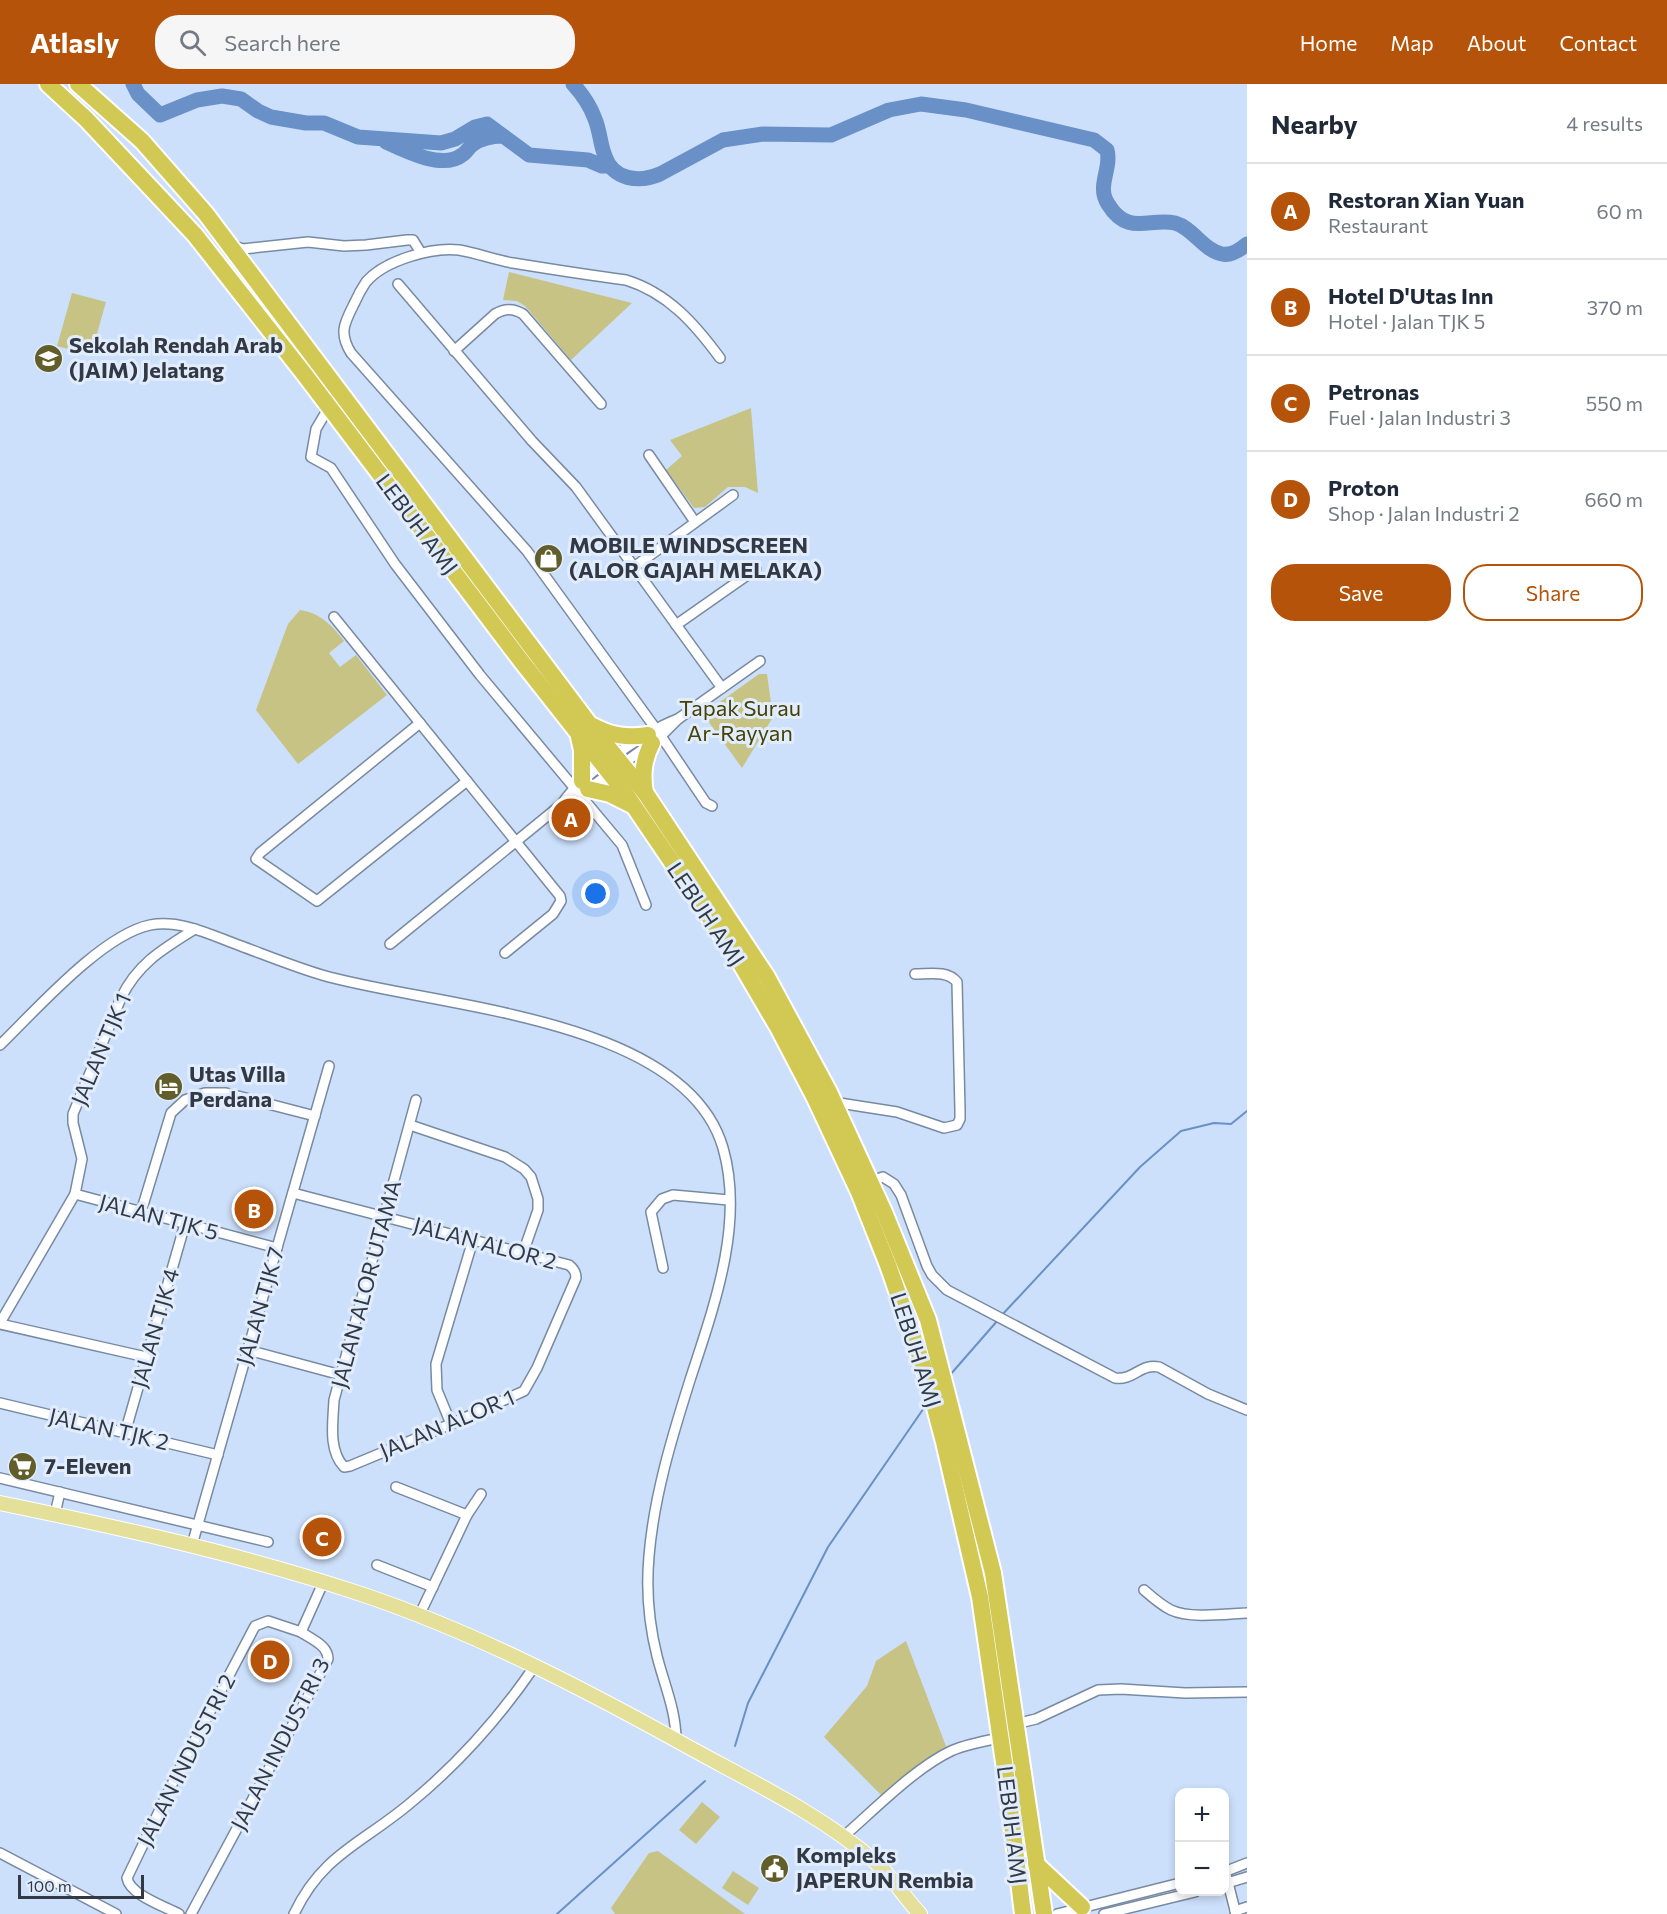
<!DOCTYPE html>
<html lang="en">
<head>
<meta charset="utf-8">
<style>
	:root { --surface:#fff; --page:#f6f6f7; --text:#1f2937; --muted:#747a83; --line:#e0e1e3; --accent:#b45309 }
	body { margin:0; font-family:Commissioner,sans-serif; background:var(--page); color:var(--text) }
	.controls { position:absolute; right:18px; bottom:18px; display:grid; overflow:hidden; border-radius:12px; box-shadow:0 3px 9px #0003 }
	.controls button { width:54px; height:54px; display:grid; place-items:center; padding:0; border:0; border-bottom:2px solid var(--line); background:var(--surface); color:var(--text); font:30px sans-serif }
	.scale { position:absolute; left:18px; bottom:15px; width:126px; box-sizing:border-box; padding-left:6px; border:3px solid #323944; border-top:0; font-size:16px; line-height:21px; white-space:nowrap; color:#323944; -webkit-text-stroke:4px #e1edfd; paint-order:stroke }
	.you { position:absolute; left:596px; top:810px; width:21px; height:21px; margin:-15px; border:4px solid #fff; border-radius:50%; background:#1a73e8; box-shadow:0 0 0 9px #1a73e833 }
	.badge { display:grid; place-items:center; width:39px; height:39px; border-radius:50%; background:var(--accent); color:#fff; font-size:20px; font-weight:700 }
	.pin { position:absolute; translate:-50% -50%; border:3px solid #fff; box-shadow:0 2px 6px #0006 }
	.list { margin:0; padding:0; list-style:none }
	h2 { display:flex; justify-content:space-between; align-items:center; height:78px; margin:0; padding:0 24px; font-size:26px }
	h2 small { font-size:20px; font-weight:400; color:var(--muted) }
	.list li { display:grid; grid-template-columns:39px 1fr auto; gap:18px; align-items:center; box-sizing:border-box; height:96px; padding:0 24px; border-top:2px solid var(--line) }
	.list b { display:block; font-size:22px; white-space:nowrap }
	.list p { margin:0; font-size:20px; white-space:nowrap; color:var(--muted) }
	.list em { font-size:20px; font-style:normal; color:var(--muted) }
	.actions { display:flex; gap:12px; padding:18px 24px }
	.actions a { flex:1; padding:14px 0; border:2px solid var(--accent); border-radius:24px; text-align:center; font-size:21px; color:var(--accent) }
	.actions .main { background:var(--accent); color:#fff }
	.icon { flex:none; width:33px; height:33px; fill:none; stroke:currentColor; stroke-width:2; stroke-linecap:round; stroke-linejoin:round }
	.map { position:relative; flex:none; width:1247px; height:1830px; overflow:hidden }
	header { display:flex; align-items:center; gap:36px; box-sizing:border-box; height:84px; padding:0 30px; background:var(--accent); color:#fff }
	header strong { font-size:28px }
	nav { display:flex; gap:33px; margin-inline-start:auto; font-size:21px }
	.search { width:420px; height:54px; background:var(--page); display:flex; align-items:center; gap:15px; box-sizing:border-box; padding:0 21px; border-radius:24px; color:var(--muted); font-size:22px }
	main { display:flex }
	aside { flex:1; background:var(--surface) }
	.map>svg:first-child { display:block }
</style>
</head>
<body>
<header>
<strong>Atlasly</strong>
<div class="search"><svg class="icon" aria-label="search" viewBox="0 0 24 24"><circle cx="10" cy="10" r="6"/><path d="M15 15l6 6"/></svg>Search here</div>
<nav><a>Home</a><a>Map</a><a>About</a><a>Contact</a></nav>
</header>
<main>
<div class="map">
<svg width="1247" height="1830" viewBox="0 0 1247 1830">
	<rect width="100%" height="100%" fill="#cde0fb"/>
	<g fill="#c6c385">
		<polygon points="509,188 632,219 571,276 525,222 517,217 503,216"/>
		<polygon points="72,209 106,218 91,271 57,262"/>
		<polygon points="751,324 758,409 745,403 728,403 705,423 694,424 666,386 682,372 670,356"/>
		<path d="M300 526C320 529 332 541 344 557L329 569 340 583 356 571 387 611 298 680 256 626 288 540Z"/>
		<polygon points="759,590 767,590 773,633 742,684 703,630"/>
		<polygon points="906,1557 947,1665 883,1713 824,1653 867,1602 876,1577"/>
		<polygon points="702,1718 720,1733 696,1760 679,1746"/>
		<polygon points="658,1767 745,1830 615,1830 611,1824 649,1769"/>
		<polygon points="733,1787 759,1804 748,1821 722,1804"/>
	</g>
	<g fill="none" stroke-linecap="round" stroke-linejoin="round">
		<g stroke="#6990c7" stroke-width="2">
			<polyline points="1001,1232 1140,1083 1181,1047 1214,1039 1231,1040 1247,1027"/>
			<polyline points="950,1291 998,1236"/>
			<polyline points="735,1662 748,1619 828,1463 926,1321"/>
			<polyline points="557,1830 705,1697"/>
		</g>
		<g stroke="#6990c7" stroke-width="15">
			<polyline points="133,0 138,10 160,31 197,16 222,12 241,15 258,27 271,33 306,39 324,39 358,53 441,59 455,55 475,43 487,40 529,71 588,76 602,82 610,82"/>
			<path d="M573 0C583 11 590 21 595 35 600 47 600 60 605 72 613 96 639 99 660 90L723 56 763 50 831 51 889 26 921 20 966 26 1094 56 1107 66C1112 85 1096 102 1108 120 1128 153 1150 133 1175 139 1193 144 1203 166 1222 170 1231 172 1240 166 1247 160"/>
			<path d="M386 58C405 67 443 86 462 71 466 69 468 64 472 61 481 54 492 52 503 52"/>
		</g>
		<defs>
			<g id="street">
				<polyline points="231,161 243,165 308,158 344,162 366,161 407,156 413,156 421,169"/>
				<polyline points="398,200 532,357 576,403 722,604"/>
				<path d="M454 267 495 230C505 224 513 224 523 230L601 320"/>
				<polyline points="329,323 316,345 311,373 331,384 395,480 480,591 622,761 646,821"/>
				<polyline points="649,371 695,438"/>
				<polyline points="634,483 733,411"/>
				<polyline points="334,533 560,812 561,817 553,830 505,869"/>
				<polyline points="676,541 756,485"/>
				<polyline points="420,639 260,769 256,775 317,817 467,697"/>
				<polyline points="562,720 572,716 580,711 661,652 678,635 760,577"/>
				<path d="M712 722 706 719 661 652 527 467 351 269C338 248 345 238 355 218 358 211 362 204 366 198 385 176 432 163 459 166 477 169 495 176 513 179 550 185 588 191 626 196 668 209 695 240 720 274"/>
				<path d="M390 860 562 720C579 692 648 646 678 635"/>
				<path d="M0 961C36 926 102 851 150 841 181 835 213 852 241 862 268 872 295 883 322 891 432 923 685 932 723 1064 745 1140 713 1225 690 1296 672 1353 654 1412 649 1472 646 1505 649 1540 657 1572 664 1600 676 1626 676 1656"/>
				<path d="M833 1018 897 1028 944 1044 957 1041 960 1035V1026L957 898C947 886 929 890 915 890"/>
				<polyline points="410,1041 505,1073 524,1085 531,1093 538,1115 538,1126 523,1169"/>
				<path d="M870 1097 883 1093 894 1100 901 1111 927 1182 932 1191 947 1206 1115 1294C1133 1297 1141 1279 1159 1283L1208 1310 1247 1326"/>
				<path d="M293 1109C385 1133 477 1157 569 1181 574 1185 576 1188 576 1194L537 1284 524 1307 451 1340 350 1382 344 1383C328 1366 333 1338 334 1316L416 1016"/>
				<polyline points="75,1110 277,1164"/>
				<polyline points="141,1128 171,1029 185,1016 205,1009 226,1009 315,1032"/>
				<polyline points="663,1184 651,1128 662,1115 673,1111 729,1116"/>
				<path d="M0 1239 75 1110 82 1075 73 1039V1030L121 914C138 879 163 865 195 845"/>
				<polyline points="0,1240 146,1273"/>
				<polyline points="248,1266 341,1291"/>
				<polyline points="0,1319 218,1371"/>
				<polyline points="451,1340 437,1306 436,1280 473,1156"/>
				<polyline points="125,1349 185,1140"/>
				<polyline points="0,1394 268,1458"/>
				<polyline points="396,1403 467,1431"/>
				<polyline points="55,1430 60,1408"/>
				<polyline points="192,1461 329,982"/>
				<polyline points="377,1481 433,1503"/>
				<path d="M1144 1506C1152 1513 1161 1521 1171 1526 1190 1535 1226 1530 1247 1529"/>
				<polyline points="419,1532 467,1431 481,1410"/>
				<polyline points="1015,1640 1036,1635 1098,1606 1121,1605 1185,1609 1247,1608"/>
				<path d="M843 1753C874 1726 915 1684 951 1667 967 1660 984 1657 1000 1654"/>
				<polyline points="0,1769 116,1830"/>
				<polyline points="1225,1787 1236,1830"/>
				<polyline points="1224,1788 1247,1779"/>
				<polyline points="1224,1800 1247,1793"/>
				<polyline points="1235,1827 1247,1823"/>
				<path d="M179 1830C164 1822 130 1811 127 1794L176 1692 255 1542 268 1537 301 1548"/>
				<path d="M191 1830 328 1575C328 1561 311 1555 301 1548L323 1499"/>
				<path d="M294 1830C322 1771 361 1760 408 1721 456 1682 499 1634 534 1583"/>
				<polyline points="1057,1830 1180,1799"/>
				<polyline points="1104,1830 1195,1808"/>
			</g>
			<path id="primary" d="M0 1419C122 1444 245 1471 364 1511 479 1550 588 1607 694 1666 754 1699 821 1731 873 1776 892 1792 904 1813 920 1830"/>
			<g id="highway">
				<polyline points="48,0 86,35 195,151 305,291 522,578 623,706 741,880 779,945 815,1014 859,1108 888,1181 926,1290 944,1358 980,1513 1006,1692 1023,1830"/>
				<polyline points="78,0 142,57 206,130 590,641 646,710 767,893 829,1008 884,1128 928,1236 993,1489 1044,1830"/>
				<path d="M593 642C612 652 627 654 648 651"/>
				<polyline points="579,653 582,666 582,697"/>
				<polyline points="588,705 610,710 632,721"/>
				<path d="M645 709C642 691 643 676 652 659"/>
				<polyline points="1036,1780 1082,1823"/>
			</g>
		</defs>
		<use href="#street" stroke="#788aa2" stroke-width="12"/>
		<use href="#primary" stroke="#fff" stroke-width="16"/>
		<use href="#highway" stroke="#fff" stroke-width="20"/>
		<use href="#street" stroke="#fff" stroke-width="9"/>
		<use href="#primary" stroke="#e4df99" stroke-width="14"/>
		<use href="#highway" stroke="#d2c955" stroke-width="16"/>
	</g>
	<defs>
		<symbol id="school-disc" viewBox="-11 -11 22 22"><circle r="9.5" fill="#625e2b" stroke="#e1edfd"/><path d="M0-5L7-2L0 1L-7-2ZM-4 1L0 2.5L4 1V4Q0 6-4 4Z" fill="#fff"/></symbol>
		<symbol id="shop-disc" viewBox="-11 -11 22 22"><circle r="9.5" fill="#625e2b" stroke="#e1edfd"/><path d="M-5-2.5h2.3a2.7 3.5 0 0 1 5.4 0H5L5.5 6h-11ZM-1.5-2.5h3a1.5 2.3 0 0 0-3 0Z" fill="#fff"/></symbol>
		<symbol id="hotel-disc" viewBox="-11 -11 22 22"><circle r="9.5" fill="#625e2b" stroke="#e1edfd"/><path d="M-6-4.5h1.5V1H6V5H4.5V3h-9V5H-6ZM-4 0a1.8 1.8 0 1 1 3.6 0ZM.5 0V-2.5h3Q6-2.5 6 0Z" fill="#fff"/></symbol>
		<symbol id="supermarket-disc" viewBox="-11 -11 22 22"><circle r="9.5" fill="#625e2b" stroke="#e1edfd"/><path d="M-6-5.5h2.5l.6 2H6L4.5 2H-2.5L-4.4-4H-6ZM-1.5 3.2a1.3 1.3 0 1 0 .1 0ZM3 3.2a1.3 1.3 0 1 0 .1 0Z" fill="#fff"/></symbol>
		<symbol id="civic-disc" viewBox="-11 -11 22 22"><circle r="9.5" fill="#625e2b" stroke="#e1edfd"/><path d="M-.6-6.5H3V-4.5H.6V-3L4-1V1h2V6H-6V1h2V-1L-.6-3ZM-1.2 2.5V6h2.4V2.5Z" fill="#fff"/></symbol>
	</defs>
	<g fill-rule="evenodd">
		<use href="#school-disc" x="32" y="258" width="33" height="33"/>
		<use href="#shop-disc" x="532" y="458" width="33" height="33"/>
		<use href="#hotel-disc" x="152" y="986" width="33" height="33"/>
		<use href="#supermarket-disc" x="6" y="1366" width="33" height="33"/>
		<use href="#civic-disc" x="758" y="1768" width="33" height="33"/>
	</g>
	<g text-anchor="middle" stroke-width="6" stroke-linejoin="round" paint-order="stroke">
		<g font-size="22" font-weight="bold" fill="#323944" stroke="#e1edfd" text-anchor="start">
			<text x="69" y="269">Sekolah Rendah Arab<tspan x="69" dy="25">(JAIM) Jelatang</tspan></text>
			<text x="569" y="469">MOBILE WINDSCREEN<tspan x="569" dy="25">(ALOR GAJAH MELAKA)</tspan></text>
			<text x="189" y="998">Utas Villa<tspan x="189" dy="25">Perdana</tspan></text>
			<text x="44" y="1390">7-Eleven</text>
			<text x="796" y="1779">Kompleks<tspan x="796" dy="25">JAPERUN Rembia</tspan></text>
		</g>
		<g font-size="22" fill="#323944" stroke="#e1edfd">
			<text transform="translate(417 440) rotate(53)" y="8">LEBUH AMJ</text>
			<text transform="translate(706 830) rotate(56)" y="8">LEBUH AMJ</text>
			<text transform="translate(101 965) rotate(-67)" y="8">JALAN TJK 1</text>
			<text transform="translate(159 1133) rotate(15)" y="8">JALAN TJK 5</text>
			<text transform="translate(485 1159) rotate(15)" y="8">JALAN ALOR 2</text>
			<text transform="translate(366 1200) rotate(-75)" y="8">JALAN ALOR UTAMA</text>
			<text transform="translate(260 1222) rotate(-74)" y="8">JALAN TJK 7</text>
			<text transform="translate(155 1244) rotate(-74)" y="8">JALAN TJK 4</text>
			<text transform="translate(916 1266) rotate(72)" y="8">LEBUH AMJ</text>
			<text transform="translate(447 1340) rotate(-23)" y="8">JALAN ALOR 1</text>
			<text transform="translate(109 1345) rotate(13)" y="8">JALAN TJK 2</text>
			<text transform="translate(280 1660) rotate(-63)" y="8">JALAN INDUSTRI 3</text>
			<text transform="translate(186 1676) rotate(-63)" y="8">JALAN INDUSTRI 2</text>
			<text transform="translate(1012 1741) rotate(83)" y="8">LEBUH AMJ</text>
		</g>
		<g font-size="22" fill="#464106" stroke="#e1edfd">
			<text x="740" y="632">Tapak Surau<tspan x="740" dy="25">Ar-Rayyan</tspan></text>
		</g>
	</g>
</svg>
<div class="controls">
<button>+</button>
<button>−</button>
</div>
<div class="scale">100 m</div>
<div class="you"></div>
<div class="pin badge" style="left:571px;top:734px">A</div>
<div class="pin badge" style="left:254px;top:1125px">B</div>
<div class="pin badge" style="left:322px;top:1453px">C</div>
<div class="pin badge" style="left:270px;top:1576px">D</div>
</div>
<aside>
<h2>Nearby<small>4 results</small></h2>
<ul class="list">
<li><span class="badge">A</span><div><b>Restoran Xian Yuan</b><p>Restaurant</p></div><em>60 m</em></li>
<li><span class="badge">B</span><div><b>Hotel D'Utas Inn</b><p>Hotel · Jalan TJK 5</p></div><em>370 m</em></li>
<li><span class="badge">C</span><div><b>Petronas</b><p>Fuel · Jalan Industri 3</p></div><em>550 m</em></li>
<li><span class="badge">D</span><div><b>Proton</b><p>Shop · Jalan Industri 2</p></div><em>660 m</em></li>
</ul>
<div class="actions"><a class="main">Save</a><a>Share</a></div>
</aside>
</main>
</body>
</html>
